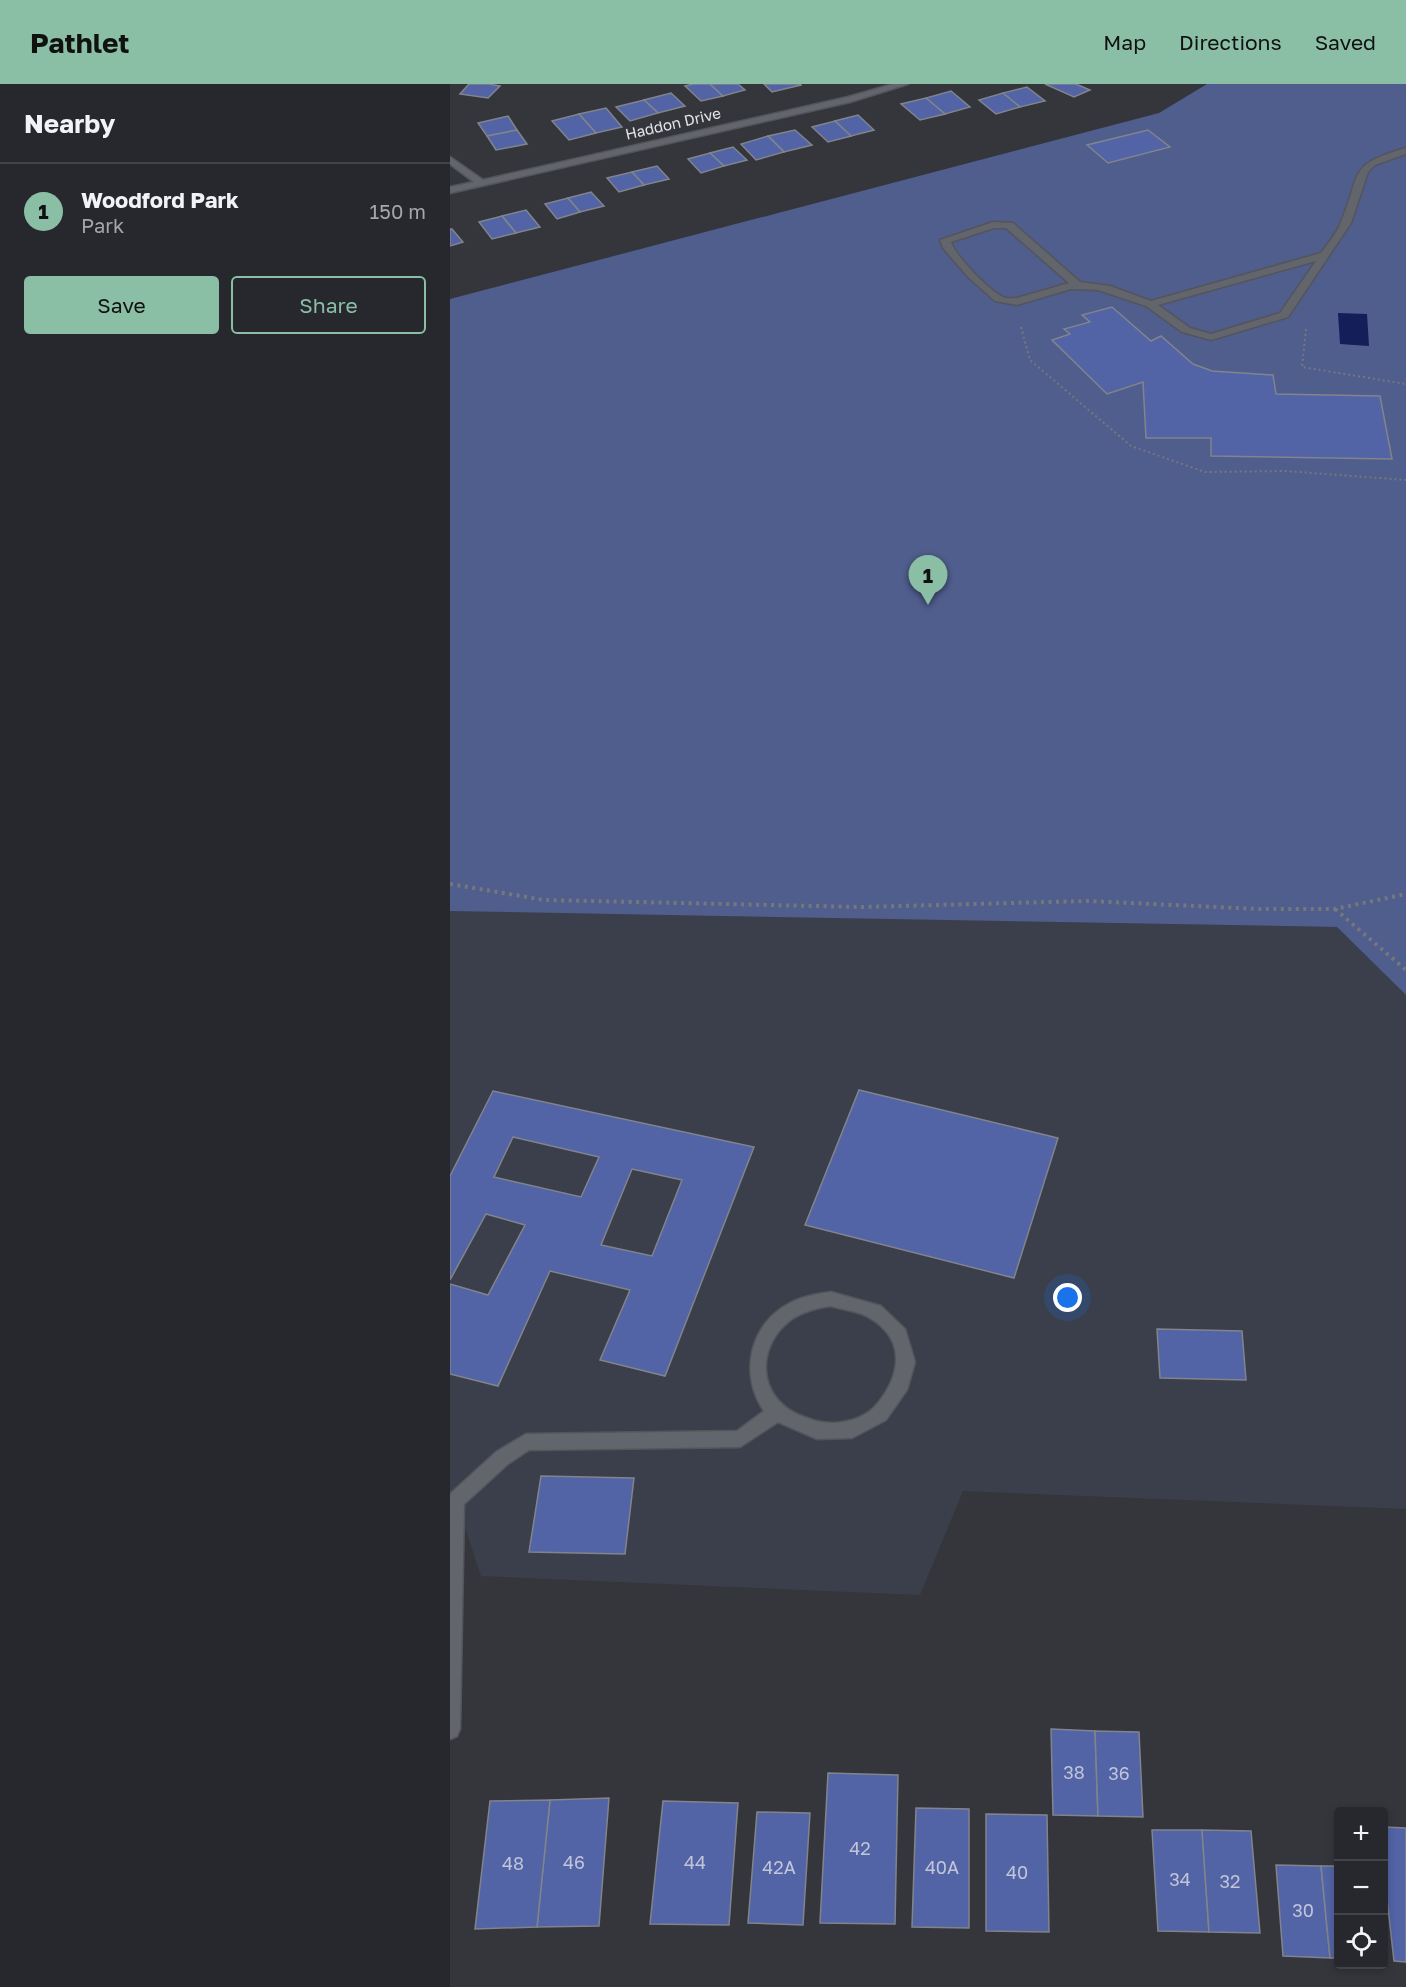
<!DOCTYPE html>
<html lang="en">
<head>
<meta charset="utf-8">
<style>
	:root { --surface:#27282d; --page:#2f3035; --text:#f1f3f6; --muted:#a4a6aa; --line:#434449; --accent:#8abfa5 }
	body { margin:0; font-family:"Golos Text",sans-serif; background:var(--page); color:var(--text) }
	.controls { position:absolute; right:18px; bottom:18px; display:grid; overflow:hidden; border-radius:6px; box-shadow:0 3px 9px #0003 }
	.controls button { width:54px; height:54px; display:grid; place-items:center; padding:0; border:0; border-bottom:2px solid var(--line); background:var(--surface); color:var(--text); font:30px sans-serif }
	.you { position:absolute; left:618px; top:1214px; width:21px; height:21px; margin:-15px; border:4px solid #fff; border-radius:50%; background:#1a73e8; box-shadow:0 0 0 9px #1a73e833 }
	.badge { display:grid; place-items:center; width:39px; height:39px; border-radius:50%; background:var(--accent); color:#111; font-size:20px; font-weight:700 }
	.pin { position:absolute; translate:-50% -50px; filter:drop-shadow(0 2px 3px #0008) }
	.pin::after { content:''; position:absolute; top:32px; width:21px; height:18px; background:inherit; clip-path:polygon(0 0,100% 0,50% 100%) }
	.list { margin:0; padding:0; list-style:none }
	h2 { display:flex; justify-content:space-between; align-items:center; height:78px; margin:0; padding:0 24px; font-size:26px }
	h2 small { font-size:20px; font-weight:400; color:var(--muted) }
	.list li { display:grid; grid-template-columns:39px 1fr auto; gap:18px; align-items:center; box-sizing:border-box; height:96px; padding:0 24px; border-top:2px solid var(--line) }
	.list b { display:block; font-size:22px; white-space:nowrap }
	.list p { margin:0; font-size:20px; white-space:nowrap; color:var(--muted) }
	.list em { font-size:20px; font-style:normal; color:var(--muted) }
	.actions { display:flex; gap:12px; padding:18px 24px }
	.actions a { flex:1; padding:14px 0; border:2px solid var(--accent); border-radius:6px; text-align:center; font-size:21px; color:var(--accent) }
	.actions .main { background:var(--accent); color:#111 }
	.icon { flex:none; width:33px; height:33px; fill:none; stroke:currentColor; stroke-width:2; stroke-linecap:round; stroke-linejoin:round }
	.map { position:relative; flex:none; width:956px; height:1903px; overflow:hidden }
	header { display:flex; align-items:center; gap:36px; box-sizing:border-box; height:84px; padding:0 30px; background:var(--accent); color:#111 }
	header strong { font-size:28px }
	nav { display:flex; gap:33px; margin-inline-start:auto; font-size:21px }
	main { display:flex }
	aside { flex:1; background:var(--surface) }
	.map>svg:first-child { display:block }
</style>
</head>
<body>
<header>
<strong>Pathlet</strong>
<nav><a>Map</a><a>Directions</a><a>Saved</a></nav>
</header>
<main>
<aside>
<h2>Nearby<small></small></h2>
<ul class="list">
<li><span class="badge">1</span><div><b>Woodford Park</b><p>Park</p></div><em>150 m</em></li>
</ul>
<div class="actions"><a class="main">Save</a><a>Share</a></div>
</aside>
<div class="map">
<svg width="956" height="1903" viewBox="0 0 956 1903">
	<rect width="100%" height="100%" fill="#34363c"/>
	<polygon fill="#3b3f4b" points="0,826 887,843 956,911 956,1425 513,1407 470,1511 31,1492 11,1432 0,1423"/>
	<polygon fill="#505e8d" points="757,0 956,0 956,911 887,843 0,827 0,215 709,29"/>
	<polygon fill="#141e58" points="888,229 917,230 919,262 890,260"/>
	<g fill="#5264a5" stroke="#81848b" stroke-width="1.5" fill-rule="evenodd">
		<polygon points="19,0 39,0 50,2 38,14 10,10"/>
		<polygon points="243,0 260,0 273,12 251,17 235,2"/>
		<polygon points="260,0 288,0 295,6 273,12"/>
		<polygon points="314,0 350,0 351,1 322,8"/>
		<polygon points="595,0 626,0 640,6 624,13"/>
		<polygon points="577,3 595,17 570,23 553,9"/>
		<polygon points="501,7 520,23 495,30 476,14"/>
		<polygon points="221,9 235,22 208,29 194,16"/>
		<polygon points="553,9 570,23 546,30 529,16"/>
		<polygon points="476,14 495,30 470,36 451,20"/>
		<polygon points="194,16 208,29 180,37 166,23"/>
		<polygon points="156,24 172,43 146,49 129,30"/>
		<polygon points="129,30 146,49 119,56 102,37"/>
		<polygon points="408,31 424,46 401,52 385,37"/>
		<polygon points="58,32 67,46 37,52 28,39"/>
		<polygon points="385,37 401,52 378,58 362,43"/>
		<polygon points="67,46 77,60 46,66 37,52"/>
		<polygon points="345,46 362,61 334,68 318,52"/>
		<polygon points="698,46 720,63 658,79 637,61"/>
		<polygon points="318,52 334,68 306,76 291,60"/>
		<polygon points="283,63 297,76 274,82 260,69"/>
		<polygon points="260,69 274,82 251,89 238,75"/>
		<polygon points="207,82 219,95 194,101 182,88"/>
		<polygon points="182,88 194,101 169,108 157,94"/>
		<polygon points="141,108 154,122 130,128 118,114"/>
		<polygon points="118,114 130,128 107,135 95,120"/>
		<polygon points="76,126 90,143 66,149 52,132"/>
		<polygon points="52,132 66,149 42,155 29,138"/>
		<polygon points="0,145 2,145 13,158 0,162"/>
		<polygon points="662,223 701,257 711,252 743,280 762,287 823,291 826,310 930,312 942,375 761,372 761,354 696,354 693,298 657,310 602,256 620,250 614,245 640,238 632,231"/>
		<polygon points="409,1006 608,1054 564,1194 355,1141"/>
		<path d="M43 1007 304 1063 215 1292 150 1276 180 1206 100 1187 48 1302 0 1290V1200L38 1211 75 1141 36 1130 0 1196V1092ZM63 1053 149 1073 131 1113 44 1093ZM182 1085 232 1096 202 1172 151 1161Z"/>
		<polygon points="707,1245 792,1247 796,1296 710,1294"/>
		<polygon points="91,1392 184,1394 175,1470 79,1468"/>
		<polygon points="601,1645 645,1647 648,1732 603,1731"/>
		<polygon points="645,1647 689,1648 693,1733 648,1732"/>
		<polygon points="378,1689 448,1691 445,1840 370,1839"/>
		<polygon points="159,1714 149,1842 87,1843 100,1716"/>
		<polygon points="100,1716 87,1843 25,1845 40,1717"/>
		<polygon points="213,1717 288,1719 279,1841 200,1840"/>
		<polygon points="466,1724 519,1725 519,1844 462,1843"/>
		<polygon points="307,1728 360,1729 353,1841 298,1839"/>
		<polygon points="536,1730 597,1731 599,1848 536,1847"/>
		<polygon points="934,1743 956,1744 956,1878 944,1877 934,1788"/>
		<polygon points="702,1746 752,1746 759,1848 708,1847"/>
		<polygon points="752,1746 801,1747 810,1849 759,1848"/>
		<polygon points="826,1781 871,1782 880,1874 833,1872"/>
		<polygon points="871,1782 888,1782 888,1874 880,1874"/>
	</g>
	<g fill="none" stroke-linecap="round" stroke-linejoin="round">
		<defs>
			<g id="lane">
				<path d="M956 64V70L925 81 918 88 901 139 838 233 761 256 732 248 696 222 648 206 621 205 567 221 545 217 518 193 493 164 490 156 543 138 563 139 630 198 660 202 701 217 871 169C878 159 887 149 891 138 912 89 896 81 956 64ZM544 144H556L619 199 567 214C562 214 557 215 553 213 538 206 506 172 501 158ZM866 177 830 229 761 250 740 244 708 221Z"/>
				<path d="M381 1208 431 1222 455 1245 465 1278 457 1306 436 1336 402 1354 367 1355 328 1338 290 1363 79 1366 58 1380 11 1423 5 1425 0 1423V1410L46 1368 76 1350 287 1347 314 1327C289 1291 299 1240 340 1219 353 1212 367 1210 381 1208ZM381 1222C393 1226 410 1227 420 1234 456 1256 451 1290 428 1319 417 1333 400 1338 384 1339 370 1339 362 1336 349 1331 306 1312 306 1261 342 1235 354 1227 367 1224 381 1222Z"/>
			</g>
			<g id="street">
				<polygon points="443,0 458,0 400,18 0,109 0,103 24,98 0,80 0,73 33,96 398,13"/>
				<polygon points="5,1409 11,1411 14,1417 10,1645 7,1652 0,1655 0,1411"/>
			</g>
		</defs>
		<use href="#lane" stroke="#53555a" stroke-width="3"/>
		<use href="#street" stroke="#53555a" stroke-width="3"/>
		<g stroke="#75777c" stroke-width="2" stroke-dasharray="2 3" stroke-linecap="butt">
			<polyline points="571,243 580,276 681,362 755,388 836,387 956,396"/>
			<polyline points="856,245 852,283 956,300"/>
		</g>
		<g stroke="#75777c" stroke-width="4" stroke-dasharray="3 4.5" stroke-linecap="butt">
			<polyline points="0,800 94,816 412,823 638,817 809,825 885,825 956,810"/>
			<polyline points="885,825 956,886"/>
		</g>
		<use href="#lane" fill="#63656c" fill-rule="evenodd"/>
		<use href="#street" fill="#63656c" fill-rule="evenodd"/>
	</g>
	<g text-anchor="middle" stroke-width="5" stroke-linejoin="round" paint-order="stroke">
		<g font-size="15" fill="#e4e5e9" stroke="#34363c">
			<text transform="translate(223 40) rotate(-13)" y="5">Haddon Drive</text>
		</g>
		<g font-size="18" fill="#c0c5d8">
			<text x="624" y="1695">38</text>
			<text x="669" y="1696">36</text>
			<text x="410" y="1771">42</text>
			<text x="124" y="1785">46</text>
			<text x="245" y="1785">44</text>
			<text x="63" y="1786">48</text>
			<text x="329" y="1790">42A</text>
			<text x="492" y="1790">40A</text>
			<text x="567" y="1795">40</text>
			<text x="730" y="1802">34</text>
			<text x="780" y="1804">32</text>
			<text x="853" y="1833">30</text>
		</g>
	</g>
</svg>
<div class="controls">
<button>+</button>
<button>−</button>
<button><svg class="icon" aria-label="locate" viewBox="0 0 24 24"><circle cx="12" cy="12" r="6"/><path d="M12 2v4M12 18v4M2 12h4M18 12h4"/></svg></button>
</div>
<div class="you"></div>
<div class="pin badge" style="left:478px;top:521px">1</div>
</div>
</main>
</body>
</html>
